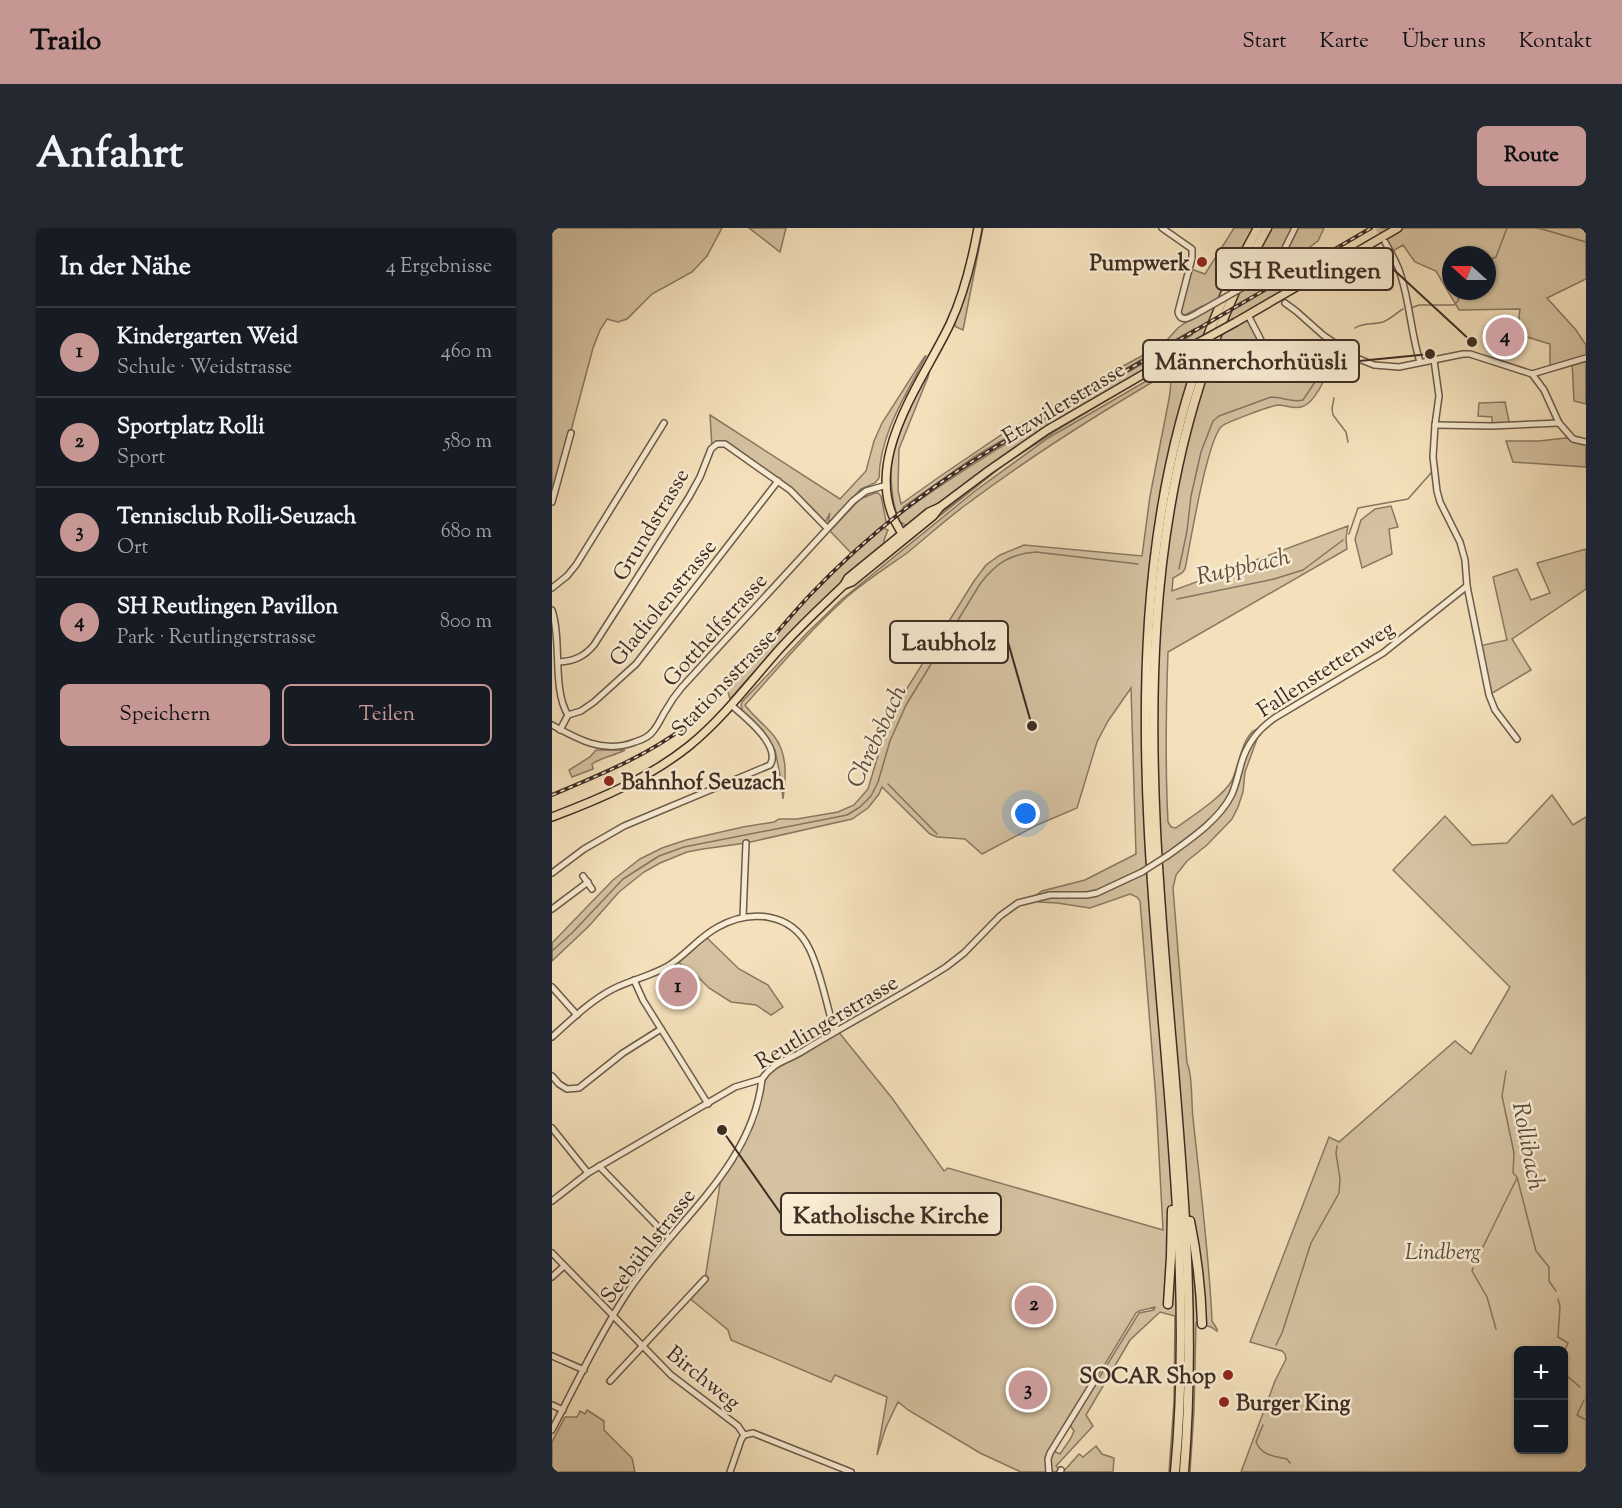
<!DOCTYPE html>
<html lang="de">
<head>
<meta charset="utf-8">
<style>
	:root { --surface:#171b24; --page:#242831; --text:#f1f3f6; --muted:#9ea1a6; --line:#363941; --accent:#c59692 }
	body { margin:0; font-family:"Sorts Mill Goudy",serif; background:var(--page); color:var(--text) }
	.controls { position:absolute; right:18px; bottom:18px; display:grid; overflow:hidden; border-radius:9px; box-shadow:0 2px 4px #0004 }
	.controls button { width:54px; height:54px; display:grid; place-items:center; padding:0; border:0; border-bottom:2px solid var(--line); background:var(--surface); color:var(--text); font:30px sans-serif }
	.compass { position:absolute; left:890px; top:18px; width:54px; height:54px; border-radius:50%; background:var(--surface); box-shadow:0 2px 4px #0004; rotate:291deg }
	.you { position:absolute; left:474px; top:586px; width:21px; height:21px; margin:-15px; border:4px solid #fff; border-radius:50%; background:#1a73e8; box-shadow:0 0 0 9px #1a73e833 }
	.badge { display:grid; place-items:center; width:39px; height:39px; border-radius:50%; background:var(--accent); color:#111; font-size:20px; font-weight:700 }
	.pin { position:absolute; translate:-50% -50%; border:3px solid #fff; box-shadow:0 2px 6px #0006 }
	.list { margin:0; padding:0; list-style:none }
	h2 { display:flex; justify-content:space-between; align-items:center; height:78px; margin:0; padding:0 24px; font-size:26px }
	h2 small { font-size:20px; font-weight:400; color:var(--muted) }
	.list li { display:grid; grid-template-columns:39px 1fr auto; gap:18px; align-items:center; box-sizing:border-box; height:90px; padding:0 24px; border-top:2px solid var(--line) }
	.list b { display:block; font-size:22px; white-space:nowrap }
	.list p { margin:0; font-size:20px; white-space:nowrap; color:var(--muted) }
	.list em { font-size:20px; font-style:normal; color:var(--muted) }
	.actions { display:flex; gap:12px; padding:18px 24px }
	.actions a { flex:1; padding:14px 0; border:2px solid var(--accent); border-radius:9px; text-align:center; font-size:21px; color:var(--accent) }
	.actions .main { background:var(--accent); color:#111 }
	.map { position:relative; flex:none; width:1034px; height:1244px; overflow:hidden; border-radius:9px }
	header { display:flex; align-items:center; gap:36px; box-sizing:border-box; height:84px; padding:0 30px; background:var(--accent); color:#111 }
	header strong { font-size:28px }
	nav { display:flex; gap:33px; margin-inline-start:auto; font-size:21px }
	.intro { display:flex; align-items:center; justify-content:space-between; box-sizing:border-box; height:144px; padding:0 36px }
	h1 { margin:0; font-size:42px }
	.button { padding:15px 27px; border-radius:9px; background:var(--accent); color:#111; font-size:21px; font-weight:700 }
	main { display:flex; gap:36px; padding:0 36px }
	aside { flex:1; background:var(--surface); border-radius:9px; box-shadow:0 2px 4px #0004 }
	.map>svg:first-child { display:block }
</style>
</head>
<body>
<header>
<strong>Trailo</strong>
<nav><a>Start</a><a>Karte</a><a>Über uns</a><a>Kontakt</a></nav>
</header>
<div class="intro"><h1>Anfahrt</h1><a class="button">Route</a></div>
<main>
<aside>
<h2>In der Nähe<small>4 Ergebnisse</small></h2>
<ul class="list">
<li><span class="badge">1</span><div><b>Kindergarten Weid</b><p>Schule · Weidstrasse</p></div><em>460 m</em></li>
<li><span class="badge">2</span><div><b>Sportplatz Rolli</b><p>Sport</p></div><em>580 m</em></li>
<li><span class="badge">3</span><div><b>Tennisclub Rolli-Seuzach</b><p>Ort</p></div><em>680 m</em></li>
<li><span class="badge">4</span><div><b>SH Reutlingen Pavillon</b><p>Park · Reutlingerstrasse</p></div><em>800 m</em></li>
</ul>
<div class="actions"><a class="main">Speichern</a><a>Teilen</a></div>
</aside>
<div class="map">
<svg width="1034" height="1244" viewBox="0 0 1034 1244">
	<rect width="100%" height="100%" fill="#f4e1bb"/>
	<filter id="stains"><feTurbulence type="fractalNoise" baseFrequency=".00333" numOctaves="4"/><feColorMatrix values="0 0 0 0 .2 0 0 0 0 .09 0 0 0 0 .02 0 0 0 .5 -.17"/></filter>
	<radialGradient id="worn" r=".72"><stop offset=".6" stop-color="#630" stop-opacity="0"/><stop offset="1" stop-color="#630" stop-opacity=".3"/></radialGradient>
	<g fill="#d5c2a1" stroke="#8a7862" stroke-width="1.5" fill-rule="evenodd">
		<polygon points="0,0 170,0 155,28 140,44 100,66 75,91 66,94 55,91 48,102 41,120 0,274"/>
		<polygon points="197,0 234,0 228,24"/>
		<polygon points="429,0 431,0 411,102 404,99 401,94"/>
		<path d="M682 0H772L766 13 739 33 743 60 696 88 725 143C738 158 757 144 772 138 772 142 773 148 772 152 768 161 759 177 749 179 741 181 733 177 726 177 718 178 675 194 670 198 655 211 638 317 633 341L630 345 621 350 620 363 796 298 794 310 795 321 616 424C614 481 613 537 616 594L619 599 624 600C640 588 669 570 679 554 687 541 690 501 709 500L693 544 691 564 686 579 680 591 655 617 635 633 624 647 621 660 635 835C641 846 639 875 641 890 648 957 657 1025 660 1093L665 1101V1103L659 1099 644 1095 642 1182 638 1244H617L622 1174 623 1088 608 1084 578 1112 534 1187 541 1198 504 1238 507 1241 505 1244 499 1243C497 1235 498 1230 502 1223L508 1226 519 1210 522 1203 518 1197 587 1085 602 1082 603 1079 587 1083 584 1085 505 1215 503 1214C497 1224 493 1232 495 1244H469L428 1225 356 1182 346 1174 334 1199 325 1227 335 1169 283 1147 279 1154 179 1112 176 1102 136 1069 153 1051 169 950 191 913 201 891 208 869 210 851 215 844 221 838 247 825 285 802 340 870 392 943 396 940 611 1002 604 871 588 673 585 669 578 666 538 680 505 675 487 674 479 671 490 663 533 652 584 626 579 460 556 493 545 514 525 580 485 597 430 626 413 611 385 609 378 606 330 559 327 566 316 580 300 591 194 615 151 621 135 624 108 635 92 644 67 664 37 698 0 733V715L61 652 88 631 110 620 134 612 191 599 222 594 227 591H245L286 584 302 577 316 561 333 504 349 470 422 353 434 337 448 327 472 317 590 328 598 268 617 171C619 160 620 149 617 138L630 131V129L621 134 628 129H630L635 118 485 205 357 296 353 297 348 294C343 284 341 273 340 262 334 213 356 182 378 140L376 149 347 221 346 262 349 276 387 249 455 203 526 165 534 159 535 156 540 155 608 118C615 113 620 106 626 100 634 93 643 91 651 82L650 78 633 87 630 86 628 82 639 41 653 46ZM642 101 640 107C543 164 444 217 354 282L351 279 425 227Z"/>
		<path d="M826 0H1034V51L995 70 1024 102 1034 117V176L1022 173 1020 134 998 141V116L965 106 968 81 907 82 884 43 863 34 851 17 839 24ZM899 27H935V63H899Z"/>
		<path d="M373 128H374C354 167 328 205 327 250L323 255 309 261 279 293H276L278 285 272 296 249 272 173 216 160 220 158 187 288 271 314 243 322 213 330 195Z"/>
		<polygon points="611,139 510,199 453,236 345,322 343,322 448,238 492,208"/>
		<path d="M615 141 616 145C547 185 479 228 415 276 394 291 375 309 355 325 335 339 315 352 296 368 259 401 226 440 193 477 201 488 213 497 222 508 236 526 234 549 231 571L229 552 223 522 206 498 191 484 189 477 190 474 254 406 289 372 423 263 496 210Z"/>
		<polygon points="953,174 958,198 940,198 940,189 926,188 927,175"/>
		<polygon points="1014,210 1034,214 1034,239 961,234 954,213 987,213"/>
		<path d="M323 265H326L329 268 334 293 333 301 336 302 332 312V317C276 363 226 416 178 471L175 461 257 369 300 326 278 303 308 271Z"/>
		<polygon points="839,278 846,299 837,301 840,326 810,340 803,311 809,292 823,281"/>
		<polygon points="1034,321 1034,361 960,411 979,442 937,467 927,418 955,412 941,349 965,341 979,372 998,365 985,335"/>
		<path d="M44 522H73C62 528 50 529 40 536L41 541 20 549 17 542 38 529Z"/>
		<path d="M1000 567 1021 597 1034 589V1244H689L723 1153 734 1131 733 1126 730 1123 698 1114 777 909 787 914 903 813 919 826 958 759 841 642 893 588 920 617 955 615ZM1011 1122V1222H966V1122Z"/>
		<polygon points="153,708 187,741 216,757 231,779 219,787 204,777 179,774 157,760 146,749 131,739 125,732"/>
		<polygon points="35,1182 52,1193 52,1202 80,1230 83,1244 0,1244 0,1214 13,1189 25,1189 28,1183 33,1186"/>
		<polygon points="544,1218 550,1226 562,1230 561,1244 511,1244 527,1226 531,1229"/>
	</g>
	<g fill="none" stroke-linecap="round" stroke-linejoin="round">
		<g stroke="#867460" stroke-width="1.5">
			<polyline points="983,0 990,1 1034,14"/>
			<polyline points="935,33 944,29 955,0"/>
			<polyline points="859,80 867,77 902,77 906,73 908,63"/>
			<path d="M803 100C811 94 821 97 831 94 839 91 844 85 851 81"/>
			<polyline points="777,133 785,121"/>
			<polyline points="782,170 780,181 781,187 794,204 796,214"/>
			<polyline points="797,306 806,280 856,271 879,245"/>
			<path d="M627 341 635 303 639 268 649 224 661 193 667 188 719 169C730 169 741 175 751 172L769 145"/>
			<polyline points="625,371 722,351 751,342 791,312"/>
			<polyline points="336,556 385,606"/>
			<path d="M0 723 21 704 71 651 107 628 132 619 295 587 308 579 319 568 326 554 338 513 354 477 428 356C444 335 458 326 484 324L586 336"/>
			<polyline points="954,843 950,868 962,925 961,945 965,949 984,1023 997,1039 997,1053 1004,1063"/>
			<polyline points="924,1033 965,950"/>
			<polyline points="921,1040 920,1043 935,1069 944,1101"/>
			<polyline points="1006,1071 1008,1078 1006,1109 1016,1115 1011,1126"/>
			<polyline points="724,1117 730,1105 759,1015 787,965 788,951 784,925 785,918"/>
			<polyline points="1011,1143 1016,1149 1028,1159"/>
			<polyline points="1032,1172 1025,1187 1034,1192"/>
			<path d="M711 1197 704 1214C710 1228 722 1228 735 1231L738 1235"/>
		</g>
		<polyline stroke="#d0bd9d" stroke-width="5" stroke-dasharray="5 2.5" stroke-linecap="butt" points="826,0 831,10"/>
		<defs>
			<g id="minor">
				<path d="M610 0 640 21V30L626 84C629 98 643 86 651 82"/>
				<path d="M833 14C839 25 846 36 849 48 858 76 859 106 868 134"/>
				<polyline points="702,53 707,50 732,22 743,0"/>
				<polyline points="733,75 744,83 771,107 793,122 798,128 802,129 822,137 847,139 911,126 918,126 980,146 1034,130"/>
				<path d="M696 87 725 143C729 148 733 150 740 151L798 128"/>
				<polyline points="882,132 887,168 883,197 881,229 885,263 888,274 908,314 913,332 915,358 937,467 943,482 965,511"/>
				<polyline points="980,146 992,162 1007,195 1021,211 1034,214"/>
				<polyline points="883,197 940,198 1007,195"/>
				<polyline points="0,274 19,205"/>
				<polyline points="0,360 15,348 24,337 112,195"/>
				<path d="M0 382C10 412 0 462 16 487"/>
				<path d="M7 434C22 433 32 429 42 417L137 269 148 249 159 221 165 216H173L238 262 275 300"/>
				<path d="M0 497C27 512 52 526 83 514 90 512 98 508 102 502 107 496 110 488 114 482 119 473 124 466 130 459L301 273 314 263 335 257"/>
				<polyline points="8,502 16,487 29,483 42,474 84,436 226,253"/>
				<path d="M615 628C637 612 666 593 679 568 684 558 686 547 689 536 695 515 706 501 724 489L831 425 915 358"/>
				<path d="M0 645 32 621 72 598 218 537C230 518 192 488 179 477"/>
				<polyline points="31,648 40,661"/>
				<polyline points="0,681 36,654"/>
				<polyline points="191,689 194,615"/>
				<polyline points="82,752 91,772 156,876"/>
				<polyline points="0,759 25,787"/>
				<path d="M0 809C19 792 38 773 61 761 79 752 99 748 116 738 134 727 147 709 166 699 198 681 239 684 257 720 268 742 273 770 280 794L285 802"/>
				<polyline points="0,848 7,856 15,861 27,860 71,825 109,801"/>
				<polyline points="0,900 36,945"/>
				<polyline points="47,938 117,1010"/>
				<path d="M0 973 36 945 183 859 210 851C221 834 235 833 251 823 298 794 347 769 394 739L412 725 448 688 466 675 498 667H535L545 665 590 644"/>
				<polyline points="0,1025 119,1147 186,1198 192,1207"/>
				<polyline points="0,1049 12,1038"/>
				<polyline points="0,1128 32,1142"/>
				<polyline points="58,1153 153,1051"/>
				<polyline points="0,1177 11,1182"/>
				<path d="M0 1202C24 1156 47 1108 75 1065 121 995 200 940 210 851"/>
				<polyline points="192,1207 201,1205 299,1244"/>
				<polyline points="178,1244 189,1212 192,1207"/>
				<polyline points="497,1244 496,1231 498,1225 543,1152"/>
				<polyline points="508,1244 509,1242"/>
			</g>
			<g id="major">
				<polyline points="684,94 846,0"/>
				<path d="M352 308C302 241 369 157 398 96 412 66 420 33 426 0"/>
				<polyline points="292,357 300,354 381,288 388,279 436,243 495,202 633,122"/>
				<path d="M0 589C48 571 97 550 137 518 170 491 196 457 224 425 245 401 269 379 292 357L296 350 377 284 388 279"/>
			</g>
			<g id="highway">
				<path d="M638 993C645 1027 649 1061 650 1096"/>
				<polyline points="616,1076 619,1029 620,982"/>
				<path d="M623 1244C662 826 488 393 706 0"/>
				<path d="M632 1244C667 825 496 393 715 0"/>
			</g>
		</defs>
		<use href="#minor" stroke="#6c5a4a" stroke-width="8"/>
		<use href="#major" stroke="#3e2d24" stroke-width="10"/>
		<use href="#highway" stroke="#3e2d24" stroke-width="11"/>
		<use href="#minor" stroke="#f8ecd3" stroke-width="5"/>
		<use href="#major" stroke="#f4e1bb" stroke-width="7"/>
		<use href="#highway" stroke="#f4e1bb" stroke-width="8"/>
		<defs>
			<path id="rail" d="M0 567C47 547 93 529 134 498 181 462 216 412 256 369 312 310 375 260 445 218L819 0"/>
		</defs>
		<use href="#rail" stroke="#3e2d24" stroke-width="4"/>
		<use href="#rail" stroke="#f8ecd3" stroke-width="1.5" stroke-dasharray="4.5" stroke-linecap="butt"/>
		<defs>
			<g id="minor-bridge">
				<polyline points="651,82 702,53"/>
				<polyline points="590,644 615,628"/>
			</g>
			<polyline id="major-bridge" points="633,122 684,94"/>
		</defs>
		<use href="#minor-bridge" stroke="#6c5a4a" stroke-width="8" stroke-linecap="butt"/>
		<use href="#major-bridge" stroke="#3e2d24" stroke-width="10" stroke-linecap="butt"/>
		<use href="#minor-bridge" stroke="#f8ecd3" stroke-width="5"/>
		<use href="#major-bridge" stroke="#f4e1bb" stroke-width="7"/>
	</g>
	<g fill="#8f2418" stroke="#f8ecd3" stroke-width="2">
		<circle cx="650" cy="34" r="6"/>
		<circle cx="57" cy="553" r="6"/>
		<circle cx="676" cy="1147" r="6"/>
		<circle cx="672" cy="1174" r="6"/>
	</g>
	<g text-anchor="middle" stroke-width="5" stroke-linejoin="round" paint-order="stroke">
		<g font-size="22" font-weight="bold" fill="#3e2d24" stroke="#f8ecd3" text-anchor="end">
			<text x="638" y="42">Pumpwerk</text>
			<text x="69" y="561" text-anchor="start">Bahnhof Seuzach</text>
			<text x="664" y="1155">SOCAR Shop</text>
			<text x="684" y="1182" text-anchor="start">Burger King</text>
		</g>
		<g font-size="22" fill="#3e2d24" stroke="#f8ecd3">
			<text transform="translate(511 174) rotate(-31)" y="8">Etzwilerstrasse</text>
			<text transform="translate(98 296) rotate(-59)" y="8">Grundstrasse</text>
			<text transform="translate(110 374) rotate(-51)" y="8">Gladiolenstrasse</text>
			<text transform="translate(162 401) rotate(-48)" y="8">Gotthelfstrasse</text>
			<text transform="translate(773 440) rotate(-33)" y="8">Fallenstettenweg</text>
			<text transform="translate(171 454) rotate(-46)" y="8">Stationsstrasse</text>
			<text transform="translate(274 793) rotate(-31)" y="8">Reutlingerstrasse</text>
			<text transform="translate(95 1017) rotate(-52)" y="8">Seebühlstrasse</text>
			<text transform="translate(152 1149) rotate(39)" y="8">Birchweg</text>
		</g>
		<g font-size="22" font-style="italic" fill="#5c4b3d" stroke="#f8ecd3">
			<text x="891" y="1031">Lindberg</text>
		</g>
		<g font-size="24" font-style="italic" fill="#5c4b3d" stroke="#f8ecd3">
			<text transform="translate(691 338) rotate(-13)" y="8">Ruppbach</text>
			<text transform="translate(324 508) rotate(-65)" y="8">Chrebsbach</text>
			<text transform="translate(977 918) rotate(79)" y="8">Rollibach</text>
		</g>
	</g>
	<path fill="none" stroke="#3e2d24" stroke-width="2" d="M920 114L841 41M878 126L807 133M480 498L456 414M170 902L229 986"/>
	<g fill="#3e2d24" stroke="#f8ecd3" stroke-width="2">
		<circle cx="920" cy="114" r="6"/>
		<circle cx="878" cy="126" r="6"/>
		<circle cx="480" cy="498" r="6"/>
		<circle cx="170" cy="902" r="6"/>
	</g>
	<g fill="#f8ecd3" stroke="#3e2d24" stroke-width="2">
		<rect x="664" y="20" width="177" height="42" rx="6"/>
		<rect x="591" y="112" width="216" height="42" rx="6"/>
		<rect x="338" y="393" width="118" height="42" rx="6"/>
		<rect x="229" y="965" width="220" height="42" rx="6"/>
	</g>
	<g font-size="24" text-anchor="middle" font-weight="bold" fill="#3e2d24">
		<text x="753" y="50">SH Reutlingen</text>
		<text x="699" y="141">Männerchorhüüsli</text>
		<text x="397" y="422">Laubholz</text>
		<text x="339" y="995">Katholische Kirche</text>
	</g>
	<rect width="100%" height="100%" filter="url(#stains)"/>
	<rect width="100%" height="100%" fill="url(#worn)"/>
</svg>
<div class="controls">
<button>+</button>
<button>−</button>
</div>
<svg class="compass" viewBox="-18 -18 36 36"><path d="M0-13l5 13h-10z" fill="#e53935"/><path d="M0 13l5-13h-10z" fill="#9ea1a6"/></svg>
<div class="you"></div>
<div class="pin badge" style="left:126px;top:759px">1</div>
<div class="pin badge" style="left:482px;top:1077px">2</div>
<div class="pin badge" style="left:476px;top:1162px">3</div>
<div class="pin badge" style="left:953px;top:109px">4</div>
</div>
</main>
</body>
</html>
